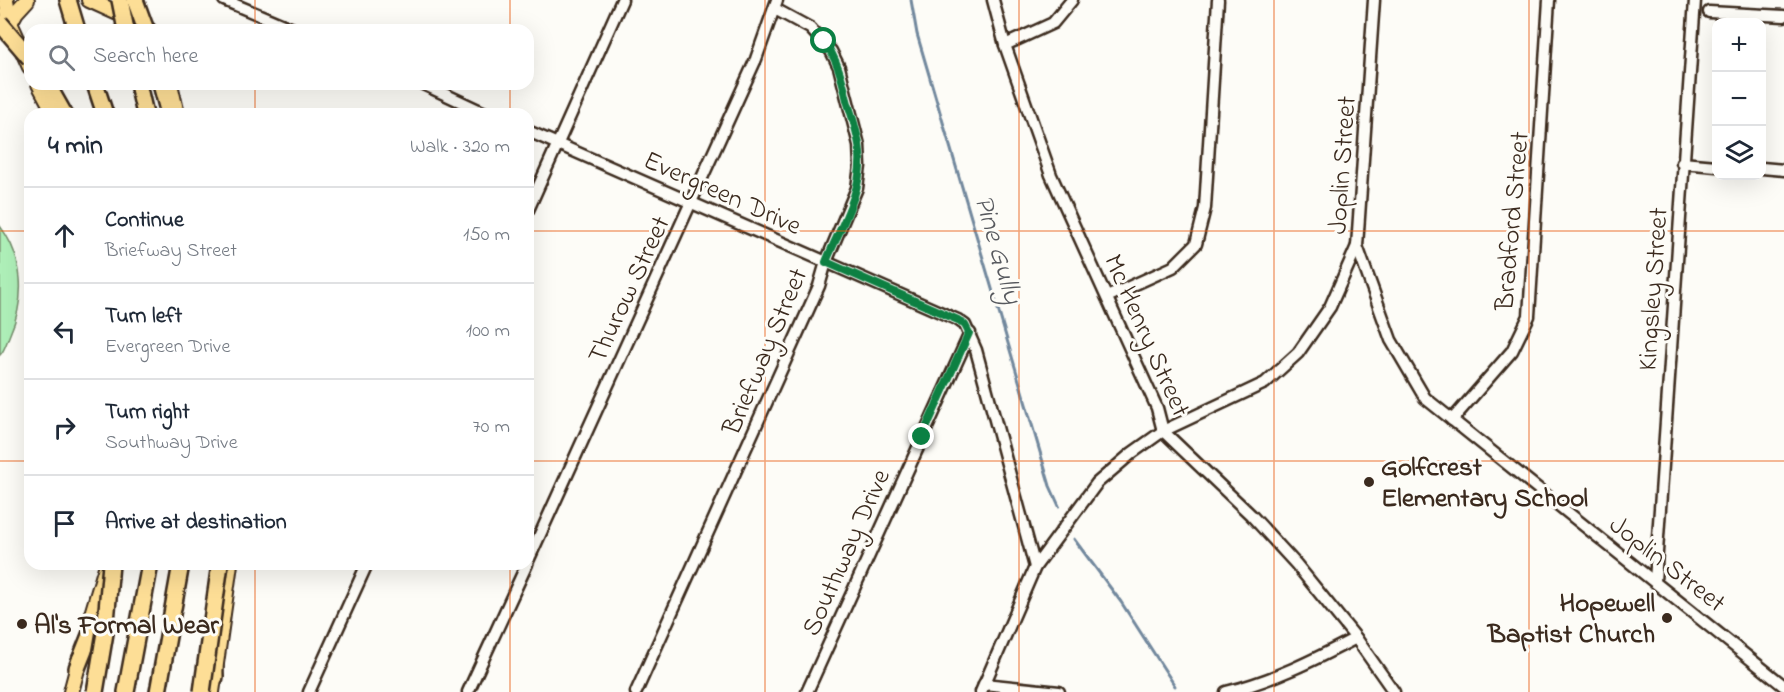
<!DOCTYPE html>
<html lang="en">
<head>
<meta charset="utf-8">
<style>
	:root { --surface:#fff; --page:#f6f6f7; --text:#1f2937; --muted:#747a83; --line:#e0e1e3 }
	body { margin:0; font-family:"Indie Flower",sans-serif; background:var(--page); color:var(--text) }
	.controls { position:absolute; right:18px; top:18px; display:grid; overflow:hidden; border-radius:12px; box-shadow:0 6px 24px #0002 }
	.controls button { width:54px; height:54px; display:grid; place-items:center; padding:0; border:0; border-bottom:2px solid var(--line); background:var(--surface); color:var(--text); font:30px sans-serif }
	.stop { position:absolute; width:18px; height:18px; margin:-14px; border:4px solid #0b8043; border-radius:50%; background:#fff }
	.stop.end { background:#0b8043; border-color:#fff; box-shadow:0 2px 6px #0008 }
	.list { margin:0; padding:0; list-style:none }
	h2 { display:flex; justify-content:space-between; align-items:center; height:78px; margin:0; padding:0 24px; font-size:26px }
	h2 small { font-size:20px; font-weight:400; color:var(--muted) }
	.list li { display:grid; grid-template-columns:39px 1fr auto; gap:18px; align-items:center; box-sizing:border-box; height:96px; padding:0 24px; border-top:2px solid var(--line) }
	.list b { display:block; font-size:22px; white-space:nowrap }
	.list p { margin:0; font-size:20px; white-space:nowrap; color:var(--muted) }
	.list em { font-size:20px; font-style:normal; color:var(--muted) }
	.icon { flex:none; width:33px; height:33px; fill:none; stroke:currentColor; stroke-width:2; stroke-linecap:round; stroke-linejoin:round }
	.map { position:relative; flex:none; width:1784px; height:692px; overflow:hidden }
	.search { position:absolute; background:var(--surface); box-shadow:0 6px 24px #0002; left:24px; top:24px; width:510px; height:66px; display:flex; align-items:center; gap:15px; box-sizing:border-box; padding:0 21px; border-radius:18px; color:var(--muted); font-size:22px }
	.panel { position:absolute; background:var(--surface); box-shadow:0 6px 24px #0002; left:24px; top:108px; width:510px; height:462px; border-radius:18px }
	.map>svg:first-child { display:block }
</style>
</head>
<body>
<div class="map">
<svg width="1784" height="692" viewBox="0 0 1784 692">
	<rect width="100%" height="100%" fill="#fdfcf7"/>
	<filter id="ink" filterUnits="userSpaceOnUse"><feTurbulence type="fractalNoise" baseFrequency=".0167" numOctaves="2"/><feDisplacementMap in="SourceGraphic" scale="12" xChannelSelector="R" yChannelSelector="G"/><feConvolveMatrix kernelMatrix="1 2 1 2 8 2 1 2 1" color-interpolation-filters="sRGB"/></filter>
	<g filter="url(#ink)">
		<path fill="#aeefb8" stroke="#748c6b" stroke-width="1.5" d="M0 226C24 258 26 298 10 334 7 341 5 350 0 355Z"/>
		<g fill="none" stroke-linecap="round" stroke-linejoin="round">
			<g stroke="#72889d" stroke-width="3">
				<polyline points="911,0 917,34 1050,486 1059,506"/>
				<polyline points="1074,539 1121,602 1175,686"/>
			</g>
			<defs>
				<g id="minor">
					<polyline points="224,0 295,30"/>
					<polyline points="993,0 1005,45 1051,175 1157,408 1163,431 1251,515 1296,564 1356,638 1394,692"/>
					<polyline points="1374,0 1357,246 1391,340 1425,398 1784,686"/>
					<polyline points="1709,12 1784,16"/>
					<polyline points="1005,45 1053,23 1072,0"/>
					<polyline points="423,84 487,114"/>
					<polyline points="528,131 958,320 965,325 976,350 1035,567"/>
					<polyline points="1682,163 1716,166"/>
					<polyline points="1762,168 1784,170"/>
					<polyline points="528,210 622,0"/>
					<polyline points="1107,297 1173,267 1196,244 1205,208 1218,0"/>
					<polyline points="1452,420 1512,351 1529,316 1549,0"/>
					<polyline points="528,561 756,59 777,0"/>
					<polyline points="1655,581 1695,0"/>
					<polyline points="984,684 1059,692"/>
					<polyline points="309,692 367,564"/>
					<polyline points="468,692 527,564"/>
					<polyline points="636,692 819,286 826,262 857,188 860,166 859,145 839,67 831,51 810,28 775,9"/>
					<polyline points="807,692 970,333"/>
					<polyline points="981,692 1035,567 1097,483 1132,453 1163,431 1265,383 1298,353 1330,307 1357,246"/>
					<path d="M1226 692C1272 681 1314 660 1356 638"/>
				</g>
				<g id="major">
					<polyline points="6,0 10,23 30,67"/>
					<polyline points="89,0 144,25 149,30"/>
					<polyline points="10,23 16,12 27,0"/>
					<polyline points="39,84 55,114"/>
					<polyline points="170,84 177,114"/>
					<polyline points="92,614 107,564"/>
					<polyline points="71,692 80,658"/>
					<polyline points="212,692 230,564"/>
				</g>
				<g id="highway">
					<polyline points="68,0 77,30"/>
					<polyline points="47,84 64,114"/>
					<polyline points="95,84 105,114"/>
					<polyline points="138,84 145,114"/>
					<polyline points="161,84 169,114"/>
					<polyline points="214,638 215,677"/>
					<polyline points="77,668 106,595"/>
					<polyline points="126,692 150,564"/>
					<polyline points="158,692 181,564"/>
				</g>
			</defs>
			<use href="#minor" stroke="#3b2a1e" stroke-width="15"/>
			<use href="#major" stroke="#3b2a1e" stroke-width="18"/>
			<use href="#highway" stroke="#3b2a1e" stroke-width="20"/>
			<use href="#minor" stroke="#fdfcf7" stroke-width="10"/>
			<use href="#major" stroke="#fdde96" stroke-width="14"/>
			<use href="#highway" stroke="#fdde96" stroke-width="15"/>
			<defs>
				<g id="highway-bridge">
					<polyline points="120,0 126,30"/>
					<polyline points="135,0 146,30"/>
					<polyline points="0,23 30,58"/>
					<polyline points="95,692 105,633 111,564"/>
					<polyline points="202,692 220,564"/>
				</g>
			</defs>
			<use href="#highway-bridge" stroke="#3b2a1e" stroke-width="20" stroke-linecap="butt"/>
			<use href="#highway-bridge" stroke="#fdde96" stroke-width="15"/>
		</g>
	</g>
	<g fill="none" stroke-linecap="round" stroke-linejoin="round" filter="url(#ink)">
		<path stroke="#0b8043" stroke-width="8" d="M824 41C837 59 842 78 847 100 852 117 859 135 860 153 863 192 840 227 826 262L958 320 965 325 969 333 922 437"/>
	</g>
	<path fill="none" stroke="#e8590c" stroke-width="1.5" stroke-opacity="0.55" d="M255 0V30M510 0V30M765 0V692M1019 0V692M1274 0V692M1529 0V692M255 84V114M510 84V114M0 231H30M528 231H1784M0 461H30M528 461H1784M255 564V692M510 564V692"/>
	<g fill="#3b2a1e" stroke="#fdfcf7" stroke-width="2">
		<circle cx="1369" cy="482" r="6"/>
		<circle cx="1667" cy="618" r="6"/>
		<circle cx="22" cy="624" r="6"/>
	</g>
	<g text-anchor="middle" stroke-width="6" stroke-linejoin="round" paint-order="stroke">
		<g font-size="27" fill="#3b2a1e" stroke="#fdfcf7">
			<text transform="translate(1341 165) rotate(-86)" y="9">Joplin Street</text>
			<text transform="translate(723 192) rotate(24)" y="9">Evergreen Drive</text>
			<text transform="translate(1511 221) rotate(-85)" y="9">Bradford Street</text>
			<text transform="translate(628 289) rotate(-65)" y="9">Thurow Street</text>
			<text transform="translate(1652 289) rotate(-86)" y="9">Kingsley Street</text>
			<text transform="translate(1148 335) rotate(66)" y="9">Mc Henry Street</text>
			<text transform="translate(764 351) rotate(-67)" y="9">Briefway Street</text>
			<text transform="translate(845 552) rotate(-66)" y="9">Southway Drive</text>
			<text transform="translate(1668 563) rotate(38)" y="9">Joplin Street</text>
		</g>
		<g font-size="27" font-weight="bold" fill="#3b2a1e" stroke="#fdfcf7" text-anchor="start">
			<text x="1381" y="475">Golfcrest<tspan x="1381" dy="31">Elementary School</tspan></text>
			<text x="1655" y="611" text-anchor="end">Hopewell<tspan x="1655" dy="31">Baptist Church</tspan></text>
			<text x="34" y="633">Al's Formal Wear</text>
		</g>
		<g font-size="28" font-style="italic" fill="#57595e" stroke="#fdfcf7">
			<text transform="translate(1000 249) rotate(74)" y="10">Pine Gully</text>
		</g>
	</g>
</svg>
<div class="controls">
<button>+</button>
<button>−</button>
<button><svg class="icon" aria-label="layers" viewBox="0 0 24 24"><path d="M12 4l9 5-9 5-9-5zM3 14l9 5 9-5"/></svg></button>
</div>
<div class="stop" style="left:824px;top:41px"></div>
<div class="stop end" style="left:922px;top:437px"></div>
<div class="search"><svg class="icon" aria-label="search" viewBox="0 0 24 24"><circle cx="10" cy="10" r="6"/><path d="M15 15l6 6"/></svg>Search here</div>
<section class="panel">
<h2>4 min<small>Walk · 320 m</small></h2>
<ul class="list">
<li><svg class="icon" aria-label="ahead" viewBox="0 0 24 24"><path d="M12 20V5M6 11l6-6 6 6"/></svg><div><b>Continue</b><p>Briefway Street</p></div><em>150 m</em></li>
<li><svg class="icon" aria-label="left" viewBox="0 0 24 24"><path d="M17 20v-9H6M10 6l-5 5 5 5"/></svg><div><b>Turn left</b><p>Evergreen Drive</p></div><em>100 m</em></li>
<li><svg class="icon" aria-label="right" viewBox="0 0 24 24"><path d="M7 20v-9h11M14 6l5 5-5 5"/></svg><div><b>Turn right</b><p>Southway Drive</p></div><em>70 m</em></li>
<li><svg class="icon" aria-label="arrive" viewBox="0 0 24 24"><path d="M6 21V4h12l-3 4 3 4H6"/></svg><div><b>Arrive at destination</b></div></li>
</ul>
</section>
</div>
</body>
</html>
